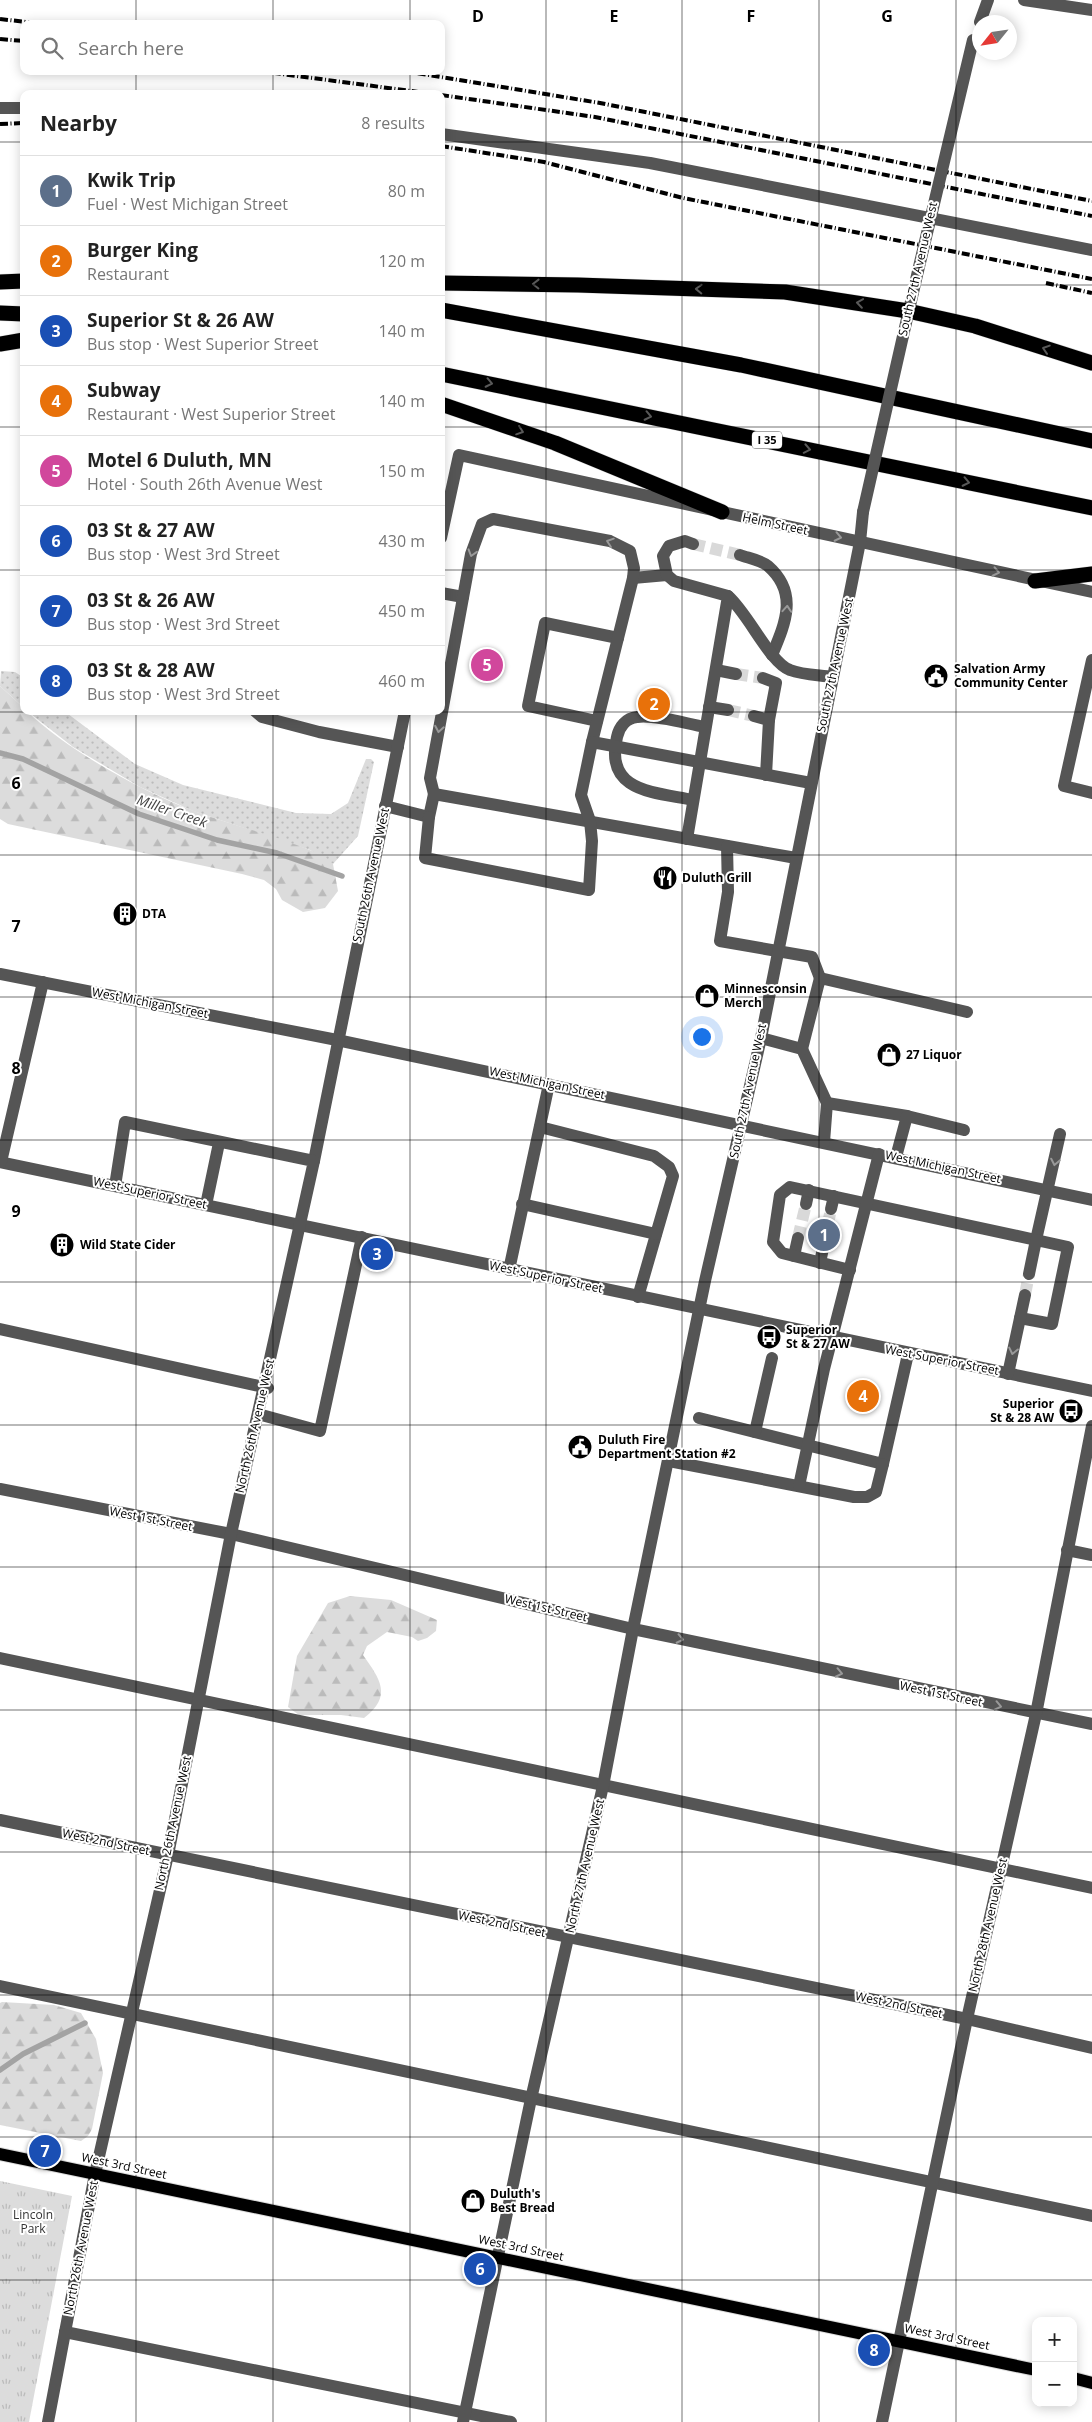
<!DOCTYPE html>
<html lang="en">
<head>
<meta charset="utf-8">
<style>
	:root { --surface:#fff; --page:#f2f2f2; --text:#222; --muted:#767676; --line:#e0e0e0; --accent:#000 }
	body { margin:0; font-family:"Open Sans",sans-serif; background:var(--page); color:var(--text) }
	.controls { position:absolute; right:15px; bottom:15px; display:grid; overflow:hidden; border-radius:10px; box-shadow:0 2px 12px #0003 }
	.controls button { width:45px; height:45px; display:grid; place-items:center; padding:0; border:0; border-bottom:1px solid var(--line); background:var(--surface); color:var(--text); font:25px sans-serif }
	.compass { position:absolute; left:972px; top:15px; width:45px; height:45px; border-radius:50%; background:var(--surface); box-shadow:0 2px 12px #0003; rotate:240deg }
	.you { position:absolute; left:701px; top:1036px; width:18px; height:18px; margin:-12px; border:4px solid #fff; border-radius:50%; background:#1a73e8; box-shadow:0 0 0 8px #1a73e833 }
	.badge { display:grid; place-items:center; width:32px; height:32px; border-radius:50%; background:var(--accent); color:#fff; font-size:16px; font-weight:700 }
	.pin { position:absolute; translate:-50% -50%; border:2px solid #fff; box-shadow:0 1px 5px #0006 }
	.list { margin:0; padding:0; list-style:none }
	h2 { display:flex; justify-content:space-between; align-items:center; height:65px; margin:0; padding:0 20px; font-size:21px }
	h2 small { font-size:16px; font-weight:400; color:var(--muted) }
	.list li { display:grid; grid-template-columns:32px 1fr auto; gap:15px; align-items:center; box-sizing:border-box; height:70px; padding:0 20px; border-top:1px solid var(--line) }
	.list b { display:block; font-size:19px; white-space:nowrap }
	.list p { margin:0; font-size:16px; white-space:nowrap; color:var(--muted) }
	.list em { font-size:16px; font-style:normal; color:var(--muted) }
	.icon { flex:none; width:28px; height:28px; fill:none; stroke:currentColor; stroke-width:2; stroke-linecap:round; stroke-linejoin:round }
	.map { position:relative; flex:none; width:1092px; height:2422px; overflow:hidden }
	.search { position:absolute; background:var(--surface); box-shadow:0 2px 12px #0003; left:20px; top:20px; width:425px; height:55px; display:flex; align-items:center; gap:12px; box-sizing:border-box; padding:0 18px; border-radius:10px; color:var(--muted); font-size:19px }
	.panel { position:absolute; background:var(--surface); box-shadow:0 2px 12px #0003; left:20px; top:90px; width:425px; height:625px; border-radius:10px }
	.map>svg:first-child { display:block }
</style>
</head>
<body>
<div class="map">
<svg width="1092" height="2422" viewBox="0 0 1092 2422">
	<defs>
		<pattern id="grass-dots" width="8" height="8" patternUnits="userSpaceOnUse" patternTransform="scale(1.25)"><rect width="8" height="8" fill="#dcdcdc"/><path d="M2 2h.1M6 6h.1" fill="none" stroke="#bbb" stroke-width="1.8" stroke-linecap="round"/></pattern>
		<pattern id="forest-firs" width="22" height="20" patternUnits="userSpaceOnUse" patternTransform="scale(1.25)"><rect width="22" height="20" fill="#dcdcdc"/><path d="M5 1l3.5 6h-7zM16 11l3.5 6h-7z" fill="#bbb"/></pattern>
		<pattern id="park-tufts" width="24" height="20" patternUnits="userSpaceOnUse" patternTransform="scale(1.25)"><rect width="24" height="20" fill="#dcdcdc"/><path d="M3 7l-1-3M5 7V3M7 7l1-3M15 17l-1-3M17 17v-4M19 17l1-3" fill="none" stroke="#bbb"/></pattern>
	</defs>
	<rect width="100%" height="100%" fill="#fff"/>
	<g fill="url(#grass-dots)">
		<polygon points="1,671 15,672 24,678 24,708 0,686"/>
		<polygon points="27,711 64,711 135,764 183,785 296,813 331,814 348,803 366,759 371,759 374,762 358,836 333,864 310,850 193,811 140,787 73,747"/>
	</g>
	<g fill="url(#forest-firs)">
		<path d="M0 686 24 708V711H27C65 749 143 792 194 811 237 827 282 837 324 856L333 864 338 891 325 908 303 912 282 900 276 889 264 880 242 874 8 824 0 819Z"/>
		<path d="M350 1596 391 1600 437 1620 436 1631 427 1638 418 1641 412 1637 387 1632 367 1646 363 1655C380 1679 393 1696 364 1718L341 1715H299L288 1707 297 1656 328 1603Z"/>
		<polygon points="2,2002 54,2005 81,2013 96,2039 103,2073 92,2129 88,2136 81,2141 0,2125 0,2003"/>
	</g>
	<polygon fill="url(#park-tufts)" points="0,2181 72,2196 29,2422 0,2422"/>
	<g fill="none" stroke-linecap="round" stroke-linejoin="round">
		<g stroke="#a3a3a3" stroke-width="5.5">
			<polyline points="0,753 23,759 139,814 217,840 277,853 342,876"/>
			<polyline points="0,2070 23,2054 85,2023"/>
		</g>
		<g stroke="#d9d9d9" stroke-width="12" stroke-dasharray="12 6" stroke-linecap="butt">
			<polyline points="693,544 740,555"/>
			<polyline points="736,674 763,678"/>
			<polyline points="728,710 754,716"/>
			<polyline points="798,1238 806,1204"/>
			<polyline points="824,1243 831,1209"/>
			<polyline points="1025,1295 1029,1274"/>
		</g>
		<defs>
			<g id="major">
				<polyline points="0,2154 1036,2370"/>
				<polyline points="1073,2378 1092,2383"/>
			</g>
			<g id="highway">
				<polyline points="0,282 24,281"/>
				<polyline points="441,283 578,285 785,292 908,311 975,326 1092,363"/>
				<polyline points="441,310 741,365 1092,441"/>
				<polyline points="0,313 24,314"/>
				<polyline points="0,344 24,340"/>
				<polyline points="441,374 1092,508"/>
				<polyline points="441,404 555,443 722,512"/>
				<polyline points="1035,581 1092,574"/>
			</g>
		</defs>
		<use href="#major" stroke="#dbdbdb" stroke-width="14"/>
		<use href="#highway" stroke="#dbdbdb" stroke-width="16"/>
		<g stroke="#555" stroke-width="12">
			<polyline points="1024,0 1092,10"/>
			<polyline points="980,22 988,0"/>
			<polyline points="0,108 24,108"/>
			<polyline points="441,134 650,163 1092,250"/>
			<polyline points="903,336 918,271"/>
			<polyline points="441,538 459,455 1092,592"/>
			<path d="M740 555C748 558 761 560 768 566 799 593 785 624 772 655"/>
			<polyline points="633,578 667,575"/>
			<polyline points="441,593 463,597"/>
			<path d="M728 596C748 613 770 663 790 670 803 675 819 675 832 677"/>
			<polyline points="1092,660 1064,786 1092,793"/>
			<polyline points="716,670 736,674"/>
			<polyline points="763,678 776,683 769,720"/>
			<polyline points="709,707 728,710"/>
			<polyline points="255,711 262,717 319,732 398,747"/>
			<polyline points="754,716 769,720 766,775"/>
			<polyline points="597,721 528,706 545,623 618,638"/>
			<polyline points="434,794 430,778 471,554 482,524 493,519 610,541 630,551 634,568 633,578 592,742"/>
			<path d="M693 800C654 792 604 792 617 737 619 727 626 718 637 717 655 714 687 724 705 727"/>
			<polyline points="385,806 429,817 434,794 796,858"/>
			<polyline points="429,817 425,858 589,890 592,841 590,821 581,795 592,742 811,783"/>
			<polyline points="687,839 728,596 674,581 667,575 663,556 669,546 685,541 693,544"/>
			<polyline points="727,846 728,892 720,941 812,957 820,978"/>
			<polyline points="0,974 337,1040 1092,1200"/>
			<polyline points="761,1038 802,1049 827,1103 824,1142"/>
			<polyline points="802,1049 820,978 967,1012"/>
			<polyline points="827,1103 907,1116"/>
			<polyline points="540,1127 654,1156 669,1167 673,1176 638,1297"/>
			<polyline points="896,1157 907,1116 964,1130"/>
			<polyline points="314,1161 405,711"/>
			<polyline points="0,1162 1092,1391"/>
			<polyline points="1,1162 43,982"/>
			<polyline points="522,1204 656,1234"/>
			<polyline points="806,1204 809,1190"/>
			<polyline points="206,1205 219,1143"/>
			<polyline points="831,1209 834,1196"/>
			<polyline points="794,1256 798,1238"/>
			<polyline points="820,1263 824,1243"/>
			<polyline points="509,1270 549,1084"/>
			<polyline points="850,1270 782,1253 773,1242 780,1195 790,1187 1036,1240 1060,1134"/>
			<polyline points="1020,1318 1052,1324 1068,1247 1036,1240 1029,1274"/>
			<polyline points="0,1329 268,1388"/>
			<polyline points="1008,1374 1025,1295"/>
			<polyline points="258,1414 320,1431 362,1237"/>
			<polyline points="699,1418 883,1464 908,1354"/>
			<polyline points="755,1432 772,1358"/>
			<polyline points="669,1461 854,1497 867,1497 876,1492 883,1464"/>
			<polyline points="799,1486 824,1369 879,1154"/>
			<polyline points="0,1489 231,1534 633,1629 1092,1724"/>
			<polyline points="1067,1550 1092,1555"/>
			<polyline points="0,1658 1092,1888"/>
			<polyline points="0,1820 967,2019 1092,2048"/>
			<polyline points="0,1986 1092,2216"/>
			<polyline points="65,2332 511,2422"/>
			<polyline points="48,2422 95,2174 168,1855 231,1534 314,1161 125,1122 115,1186"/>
			<polyline points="463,2422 531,2099 603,1786 633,1629 705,1281 761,1038 860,542 863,512"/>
			<polyline points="882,2422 967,2019 1036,1714 1092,1426"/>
		</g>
		<use href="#major" stroke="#000" stroke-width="12"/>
		<use href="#highway" stroke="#000" stroke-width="15"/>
		<g stroke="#000" stroke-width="4" stroke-dasharray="8 2.5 1 2.5" stroke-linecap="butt">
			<polyline points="0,19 44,24"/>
			<polyline points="0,39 24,41"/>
			<polyline points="259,71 434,94"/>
			<polyline points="404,71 600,103 1092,201"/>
			<polyline points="441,95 595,117 1092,216"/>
			<polyline points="0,124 24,123"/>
			<polyline points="441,146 544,162 683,198 1092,279"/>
			<polyline points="1046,283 1092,293"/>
		</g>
		<g stroke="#555" stroke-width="12">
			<polyline points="918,271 973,40"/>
			<polyline points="863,512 903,336"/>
		</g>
	</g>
	<defs><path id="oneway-chevron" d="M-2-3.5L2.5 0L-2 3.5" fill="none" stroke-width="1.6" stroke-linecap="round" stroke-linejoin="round" transform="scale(1.25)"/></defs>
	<g stroke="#595959">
		<use href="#oneway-chevron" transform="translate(536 284) rotate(-179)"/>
		<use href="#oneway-chevron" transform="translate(699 289) rotate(-178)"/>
		<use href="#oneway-chevron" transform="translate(860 303) rotate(-172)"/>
		<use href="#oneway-chevron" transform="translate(1046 349) rotate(-162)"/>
		<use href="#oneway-chevron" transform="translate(489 383) rotate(12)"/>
		<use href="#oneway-chevron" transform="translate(648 416) rotate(12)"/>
		<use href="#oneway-chevron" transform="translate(520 431) rotate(19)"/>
		<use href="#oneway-chevron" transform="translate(807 449) rotate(11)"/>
		<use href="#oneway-chevron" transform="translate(966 482) rotate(12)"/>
	</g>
	<g stroke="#999">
		<use href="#oneway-chevron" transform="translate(838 537) rotate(12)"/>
		<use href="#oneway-chevron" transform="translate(610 542) rotate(-161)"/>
		<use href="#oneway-chevron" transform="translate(472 553) rotate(107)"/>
		<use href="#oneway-chevron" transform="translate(996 572) rotate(12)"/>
		<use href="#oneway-chevron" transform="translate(787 609) rotate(-86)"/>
		<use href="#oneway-chevron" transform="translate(439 729) rotate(100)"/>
		<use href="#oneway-chevron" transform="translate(1055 1162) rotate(101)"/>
		<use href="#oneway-chevron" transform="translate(1013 1351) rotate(102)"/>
		<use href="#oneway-chevron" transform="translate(680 1639) rotate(12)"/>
		<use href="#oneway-chevron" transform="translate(839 1673) rotate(12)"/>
		<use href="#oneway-chevron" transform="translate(998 1706) rotate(12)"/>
	</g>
	<path fill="none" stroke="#000" stroke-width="1" stroke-opacity="0.55" d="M136 0V24M273 0V24M410 0V24M546 0V2422M682 0V2422M819 0V2422M956 0V2422M136 71V94M273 71V94M410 71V94M0 142H24M441 142H1092M0 285H24M441 285H1092M0 427H24M441 427H1092M0 570H24M441 570H1092M136 711V2422M273 711V2422M410 711V2422M0 712H1092M0 855H1092M0 997H1092M0 1140H1092M0 1282H1092M0 1425H1092M0 1567H1092M0 1710H1092M0 1852H1092M0 1995H1092M0 2137H1092M0 2280H1092"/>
	<defs>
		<symbol id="civic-disc" viewBox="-11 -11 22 22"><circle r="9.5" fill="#000" stroke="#fff"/><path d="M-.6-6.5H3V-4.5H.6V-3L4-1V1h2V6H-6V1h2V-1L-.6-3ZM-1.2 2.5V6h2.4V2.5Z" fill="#fff"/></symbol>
		<symbol id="restaurant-disc" viewBox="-11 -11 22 22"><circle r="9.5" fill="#000" stroke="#fff"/><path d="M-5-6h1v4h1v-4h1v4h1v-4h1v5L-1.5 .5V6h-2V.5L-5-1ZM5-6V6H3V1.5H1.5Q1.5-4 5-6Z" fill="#fff"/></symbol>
		<symbol id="building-disc" viewBox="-11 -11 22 22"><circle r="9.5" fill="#000" stroke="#fff"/><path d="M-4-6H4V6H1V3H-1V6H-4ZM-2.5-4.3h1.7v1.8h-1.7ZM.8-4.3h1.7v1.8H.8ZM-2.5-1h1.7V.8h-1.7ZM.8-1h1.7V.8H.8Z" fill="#fff"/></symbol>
		<symbol id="shop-disc" viewBox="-11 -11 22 22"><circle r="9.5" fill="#000" stroke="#fff"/><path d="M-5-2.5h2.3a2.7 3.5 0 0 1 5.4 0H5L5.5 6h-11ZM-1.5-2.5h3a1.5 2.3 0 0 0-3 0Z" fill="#fff"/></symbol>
		<symbol id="bus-disc" viewBox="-11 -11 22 22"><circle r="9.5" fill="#000" stroke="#fff"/><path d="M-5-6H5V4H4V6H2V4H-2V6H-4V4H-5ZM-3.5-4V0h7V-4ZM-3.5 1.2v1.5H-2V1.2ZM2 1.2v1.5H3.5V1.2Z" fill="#fff"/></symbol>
	</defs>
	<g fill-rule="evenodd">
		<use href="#civic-disc" x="922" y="662" width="28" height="28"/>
		<use href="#restaurant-disc" x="651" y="864" width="28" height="28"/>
		<use href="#building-disc" x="111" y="900" width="28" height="28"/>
		<use href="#shop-disc" x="693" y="982" width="28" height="28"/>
		<use href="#shop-disc" x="875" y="1041" width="28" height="28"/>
		<use href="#building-disc" x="48" y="1231" width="28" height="28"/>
		<use href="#bus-disc" x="755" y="1323" width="28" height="28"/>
		<use href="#bus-disc" x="1057" y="1397" width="28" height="28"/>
		<use href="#civic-disc" x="566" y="1433" width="28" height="28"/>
		<use href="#shop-disc" x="459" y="2187" width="28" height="28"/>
	</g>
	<g text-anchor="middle" stroke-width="4" stroke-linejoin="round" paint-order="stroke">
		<rect fill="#fff" stroke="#4c4c4c" stroke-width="1" x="752" y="431.5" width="30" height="17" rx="4"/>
		<g font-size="11" font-weight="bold" fill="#000">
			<text x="767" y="444">I 35</text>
		</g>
		<g font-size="12" fill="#000" stroke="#fff">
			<text transform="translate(918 269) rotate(-77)" y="4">South 27th Avenue West</text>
			<text transform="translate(775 524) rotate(12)" y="4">Helm Street</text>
			<text transform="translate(835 665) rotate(-78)" y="4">South 27th Avenue West</text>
			<text transform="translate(371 875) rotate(-78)" y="4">South 26th Avenue West</text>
			<text transform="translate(150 1003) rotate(11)" y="4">West Michigan Street</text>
			<text transform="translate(547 1083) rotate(12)" y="4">West Michigan Street</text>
			<text transform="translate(748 1091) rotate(-78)" y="4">South 27th Avenue West</text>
			<text transform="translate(943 1167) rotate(12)" y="4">West Michigan Street</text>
			<text transform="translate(150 1193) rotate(12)" y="4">West Superior Street</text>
			<text transform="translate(546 1277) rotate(12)" y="4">West Superior Street</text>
			<text transform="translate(942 1360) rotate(11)" y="4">West Superior Street</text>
			<text transform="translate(255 1426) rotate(-77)" y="4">North 26th Avenue West</text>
			<text transform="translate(151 1519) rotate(11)" y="4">West 1st Street</text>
			<text transform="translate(546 1608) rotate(13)" y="4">West 1st Street</text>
			<text transform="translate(941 1694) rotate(12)" y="4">West 1st Street</text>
			<text transform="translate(173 1823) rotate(-78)" y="4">North 26th Avenue West</text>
			<text transform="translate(106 1842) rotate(12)" y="4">West 2nd Street</text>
			<text transform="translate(585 1866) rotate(-77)" y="4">North 27th Avenue West</text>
			<text transform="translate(502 1924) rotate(12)" y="4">West 2nd Street</text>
			<text transform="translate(988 1925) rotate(-77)" y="4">North 28th Avenue West</text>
			<text transform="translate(899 2005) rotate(12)" y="4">West 2nd Street</text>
			<text transform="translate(124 2166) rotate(12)" y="4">West 3rd Street</text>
			<text transform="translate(81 2248) rotate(-79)" y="4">North 26th Avenue West</text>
			<text transform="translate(521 2248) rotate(12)" y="4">West 3rd Street</text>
			<text transform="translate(947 2337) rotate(12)" y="4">West 3rd Street</text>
		</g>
		<g font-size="12" font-weight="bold" fill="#000" stroke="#fff" text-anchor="start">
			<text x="954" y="673">Salvation Army<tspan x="954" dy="14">Community Center</tspan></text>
			<text x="682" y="882">Duluth Grill</text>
			<text x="142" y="918">DTA</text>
			<text x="724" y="993">Minnesconsin<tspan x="724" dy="14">Merch</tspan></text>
			<text x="906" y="1059">27 Liquor</text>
			<text x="80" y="1249">Wild State Cider</text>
			<text x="786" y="1334">Superior<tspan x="786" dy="14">St &amp; 27 AW</tspan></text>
			<text x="1054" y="1408" text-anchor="end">Superior<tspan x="1054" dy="14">St &amp; 28 AW</tspan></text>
			<text x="598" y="1444">Duluth Fire<tspan x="598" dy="14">Department Station #2</tspan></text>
			<text x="490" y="2198">Duluth's<tspan x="490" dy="14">Best Bread</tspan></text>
		</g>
		<g font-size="12" fill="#333" stroke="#fff">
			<text x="33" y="2219">Lincoln<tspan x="33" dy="14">Park</tspan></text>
		</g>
		<g font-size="14" font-style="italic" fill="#444" stroke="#fff">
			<text transform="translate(172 811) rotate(19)" y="5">Miller Creek</text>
		</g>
	</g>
	<g font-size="16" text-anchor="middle" font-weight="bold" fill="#000" stroke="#fff" stroke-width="4" stroke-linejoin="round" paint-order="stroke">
		<text x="478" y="22">D</text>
		<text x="614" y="22">E</text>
		<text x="751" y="22">F</text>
		<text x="887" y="22">G</text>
		<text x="16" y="789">6</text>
		<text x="16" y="932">7</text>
		<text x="16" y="1074">8</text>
		<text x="16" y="1217">9</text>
	</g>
</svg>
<div class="controls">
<button>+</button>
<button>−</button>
</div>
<svg class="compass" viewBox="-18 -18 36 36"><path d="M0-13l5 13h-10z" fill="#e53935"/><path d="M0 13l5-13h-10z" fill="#767676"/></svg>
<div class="you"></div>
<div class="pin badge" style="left:824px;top:1235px;background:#5c6f8a">1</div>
<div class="pin badge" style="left:654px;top:704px;background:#e8710a">2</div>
<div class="pin badge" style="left:377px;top:1254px;background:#1a4fb4">3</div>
<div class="pin badge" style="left:863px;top:1396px;background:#e8710a">4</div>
<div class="pin badge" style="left:487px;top:665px;background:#d1479c">5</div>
<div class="pin badge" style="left:480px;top:2269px;background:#1a4fb4">6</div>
<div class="pin badge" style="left:45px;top:2151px;background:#1a4fb4">7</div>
<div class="pin badge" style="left:874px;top:2350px;background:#1a4fb4">8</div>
<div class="search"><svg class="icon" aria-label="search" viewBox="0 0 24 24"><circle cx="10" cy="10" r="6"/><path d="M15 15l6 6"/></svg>Search here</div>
<section class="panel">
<h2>Nearby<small>8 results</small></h2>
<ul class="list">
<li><span class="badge" style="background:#5c6f8a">1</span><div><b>Kwik Trip</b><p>Fuel · West Michigan Street</p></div><em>80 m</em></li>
<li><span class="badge" style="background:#e8710a">2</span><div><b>Burger King</b><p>Restaurant</p></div><em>120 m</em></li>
<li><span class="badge" style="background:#1a4fb4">3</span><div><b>Superior St &amp; 26 AW</b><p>Bus stop · West Superior Street</p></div><em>140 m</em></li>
<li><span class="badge" style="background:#e8710a">4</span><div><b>Subway</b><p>Restaurant · West Superior Street</p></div><em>140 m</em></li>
<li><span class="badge" style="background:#d1479c">5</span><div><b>Motel 6 Duluth, MN</b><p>Hotel · South 26th Avenue West</p></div><em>150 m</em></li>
<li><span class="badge" style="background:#1a4fb4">6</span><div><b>03 St &amp; 27 AW</b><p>Bus stop · West 3rd Street</p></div><em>430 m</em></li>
<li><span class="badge" style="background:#1a4fb4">7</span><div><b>03 St &amp; 26 AW</b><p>Bus stop · West 3rd Street</p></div><em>450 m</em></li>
<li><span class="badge" style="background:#1a4fb4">8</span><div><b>03 St &amp; 28 AW</b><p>Bus stop · West 3rd Street</p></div><em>460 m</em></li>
</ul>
</section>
</div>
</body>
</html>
